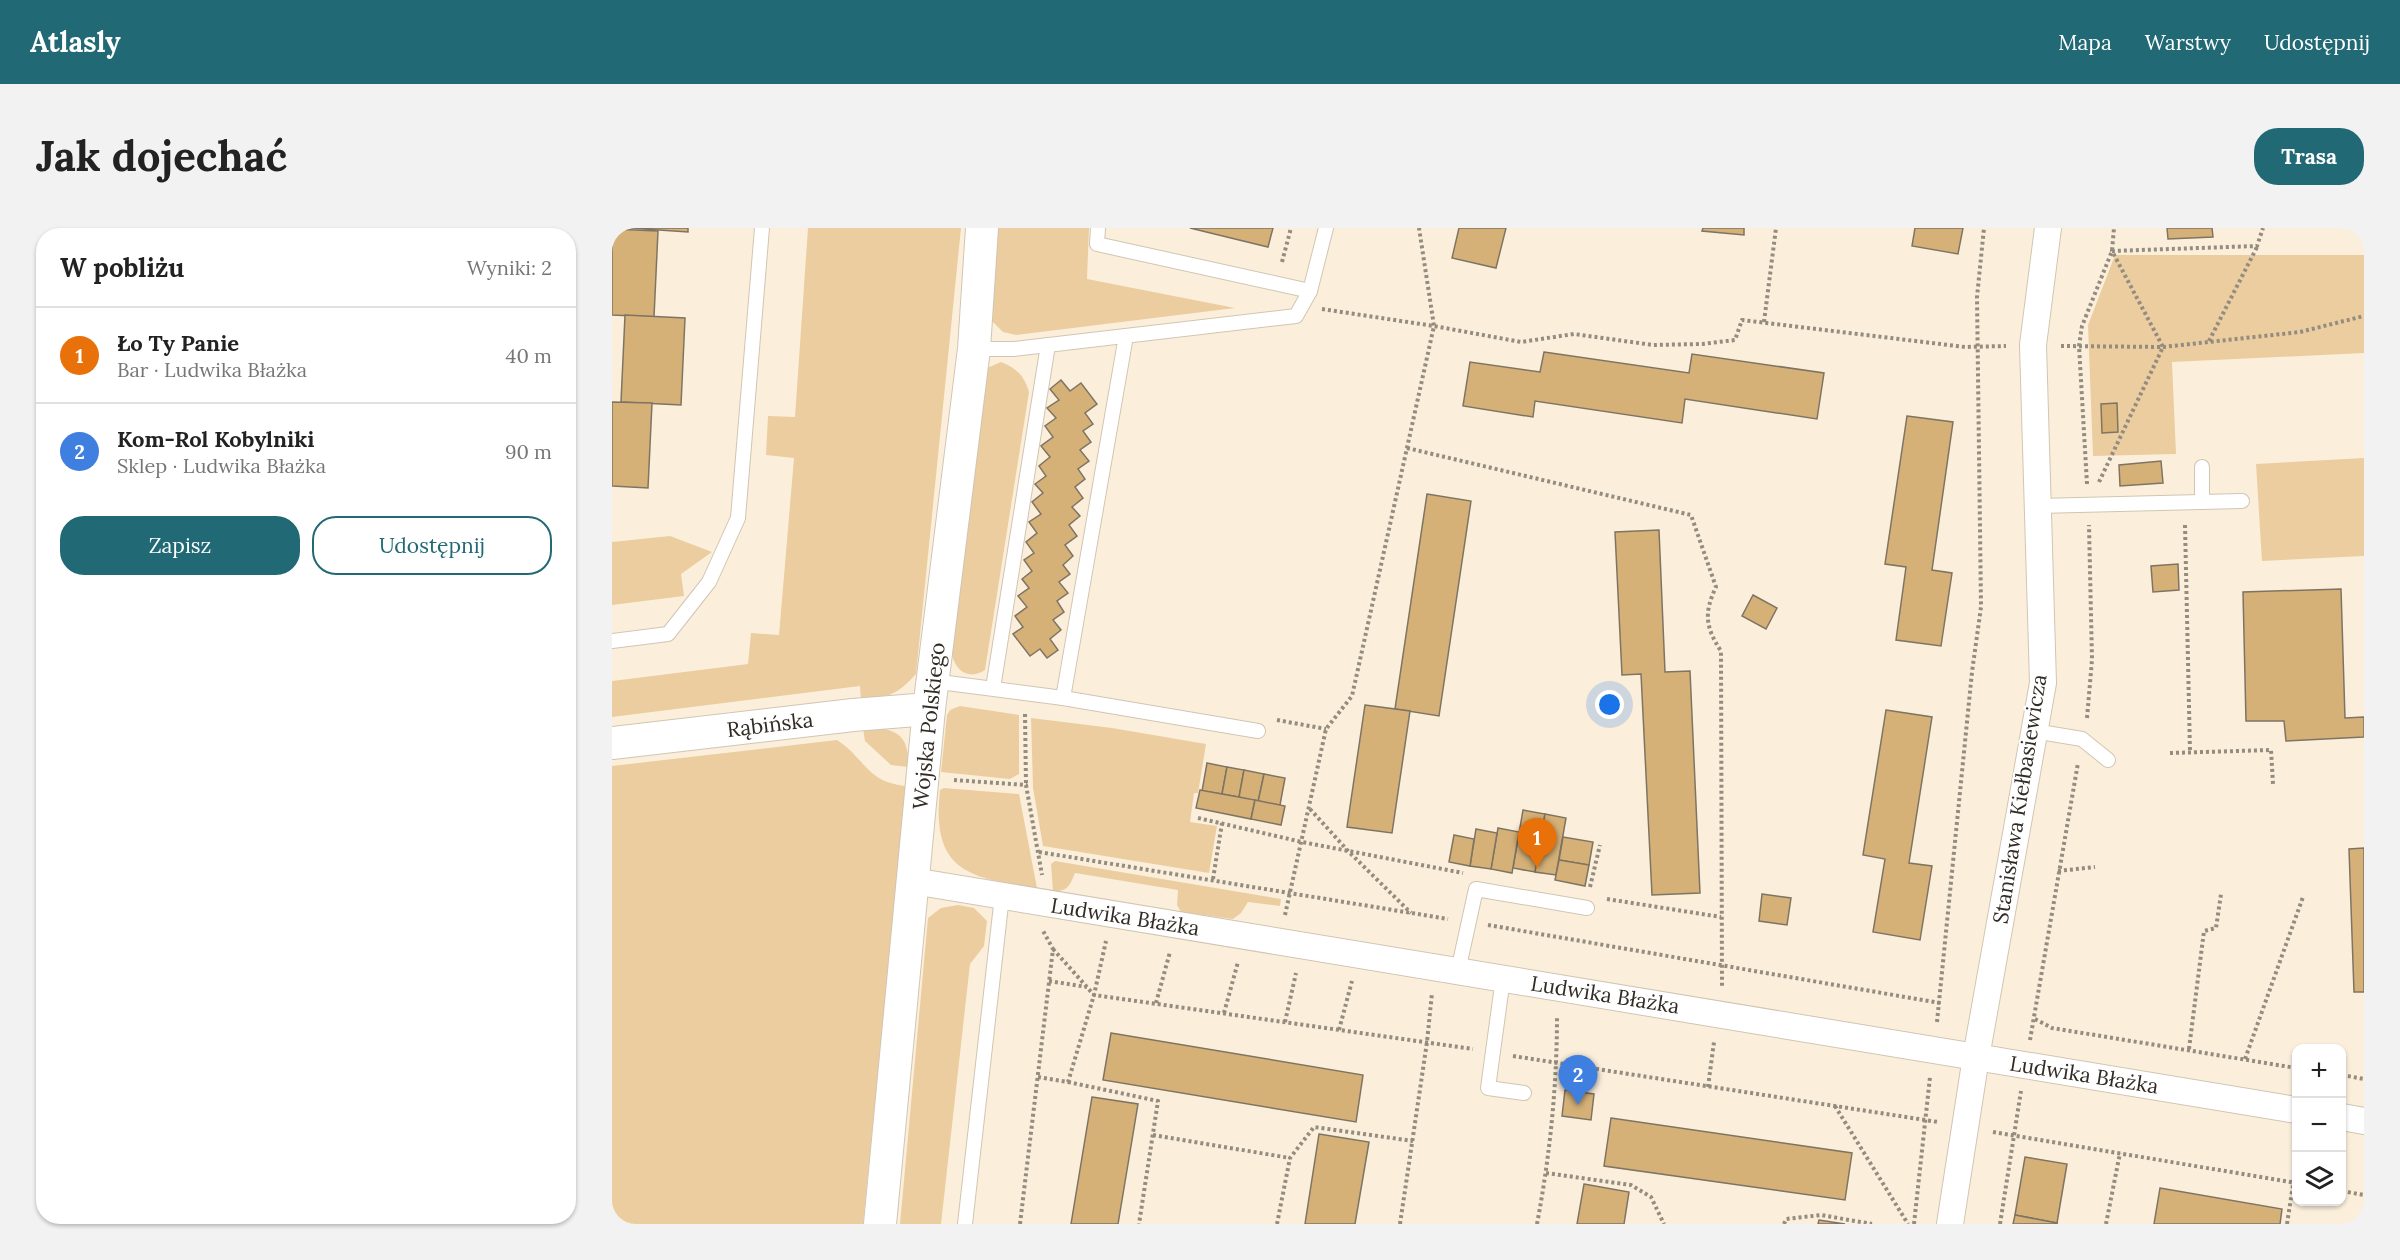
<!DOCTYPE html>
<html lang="pl">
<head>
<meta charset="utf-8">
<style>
	:root { --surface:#fff; --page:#f2f2f2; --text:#222; --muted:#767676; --line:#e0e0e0; --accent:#206975 }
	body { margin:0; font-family:Lora,serif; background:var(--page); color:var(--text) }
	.controls { position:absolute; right:18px; bottom:18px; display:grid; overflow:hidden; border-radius:12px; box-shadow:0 2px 4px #0004 }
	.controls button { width:54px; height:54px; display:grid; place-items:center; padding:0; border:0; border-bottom:2px solid var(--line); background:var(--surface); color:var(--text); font:30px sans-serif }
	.you { position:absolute; left:998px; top:477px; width:21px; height:21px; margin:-15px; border:4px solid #fff; border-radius:50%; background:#1a73e8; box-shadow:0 0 0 9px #1a73e833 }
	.badge { display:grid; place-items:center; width:39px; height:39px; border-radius:50%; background:var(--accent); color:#fff; font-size:20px; font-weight:700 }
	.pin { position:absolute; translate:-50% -50px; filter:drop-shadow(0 2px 3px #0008) }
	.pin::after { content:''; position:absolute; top:32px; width:21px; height:18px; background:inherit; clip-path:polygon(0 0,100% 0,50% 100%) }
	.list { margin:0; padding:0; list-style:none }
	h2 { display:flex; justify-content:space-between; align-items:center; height:78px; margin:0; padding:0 24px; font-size:26px }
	h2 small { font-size:20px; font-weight:400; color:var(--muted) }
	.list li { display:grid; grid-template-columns:39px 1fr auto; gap:18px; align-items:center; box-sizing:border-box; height:96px; padding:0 24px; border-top:2px solid var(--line) }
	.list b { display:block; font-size:22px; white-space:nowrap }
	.list p { margin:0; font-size:20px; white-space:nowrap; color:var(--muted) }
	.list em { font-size:20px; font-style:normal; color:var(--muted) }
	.actions { display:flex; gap:12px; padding:18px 24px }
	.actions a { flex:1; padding:14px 0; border:2px solid var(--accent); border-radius:24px; text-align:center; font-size:21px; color:var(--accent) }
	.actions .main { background:var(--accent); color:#fff }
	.icon { flex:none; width:33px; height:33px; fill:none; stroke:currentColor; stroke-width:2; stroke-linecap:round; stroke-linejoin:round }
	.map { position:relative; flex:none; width:1752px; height:996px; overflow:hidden; border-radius:24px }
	header { display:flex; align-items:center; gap:36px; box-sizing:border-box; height:84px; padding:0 30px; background:var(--accent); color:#fff }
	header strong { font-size:28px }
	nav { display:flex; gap:33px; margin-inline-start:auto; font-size:21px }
	.intro { display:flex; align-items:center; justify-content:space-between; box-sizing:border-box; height:144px; padding:0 36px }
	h1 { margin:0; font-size:42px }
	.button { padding:15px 27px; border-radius:24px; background:var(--accent); color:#fff; font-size:21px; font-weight:700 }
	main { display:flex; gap:36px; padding:0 36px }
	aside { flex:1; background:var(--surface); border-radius:24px; box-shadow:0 2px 4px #0004 }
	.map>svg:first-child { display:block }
</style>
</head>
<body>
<header>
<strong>Atlasly</strong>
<nav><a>Mapa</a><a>Warstwy</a><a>Udostępnij</a></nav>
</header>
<div class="intro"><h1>Jak dojechać</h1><a class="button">Trasa</a></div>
<main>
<aside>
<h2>W pobliżu<small>Wyniki: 2</small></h2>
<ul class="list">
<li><span class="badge" style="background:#e8710a">1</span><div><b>Ło Ty Panie</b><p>Bar · Ludwika Błażka</p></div><em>40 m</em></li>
<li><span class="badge" style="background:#3f7fe0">2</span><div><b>Kom-Rol Kobylniki</b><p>Sklep · Ludwika Błażka</p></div><em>90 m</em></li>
</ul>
<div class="actions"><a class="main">Zapisz</a><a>Udostępnij</a></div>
</aside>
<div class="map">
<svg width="1752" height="996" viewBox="0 0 1752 996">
	<rect width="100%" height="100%" fill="#fbefdc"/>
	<g fill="#ebcda0">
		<path d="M196 0H349L304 446C285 467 277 469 249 472L248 458 0 489V453L136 436 139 405 167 407 182 230 154 227 156 188 183 189Z"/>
		<polygon points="384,0 477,0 475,51 623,80 404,107 391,104 379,92"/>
		<polygon points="1503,27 1752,27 1752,125 1560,134 1564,226 1481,228 1476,97"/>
		<path d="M389 134C404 140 412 147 417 164L373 442C358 452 344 444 340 427L368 151 375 140Z"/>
		<polygon points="1752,230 1752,328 1650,333 1644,236"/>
		<polygon points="58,308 100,324 69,346 72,368 0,377 0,314"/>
		<polygon points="348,478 407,487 407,546 398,551 329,544 335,487 338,482"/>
		<polygon points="419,490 500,500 594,516 586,565 582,565 578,594 605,598 597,645 431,618 421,560"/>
		<path d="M251 500C282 499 298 505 296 539L279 537 253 513Z"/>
		<path d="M225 512C254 531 254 554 294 558L251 996H0V538Z"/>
		<path d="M332 560 407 566 425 660C356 650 319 643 328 562Z"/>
		<path d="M443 633 669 671 668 678 636 674 629 685 621 691 569 684 565 677 566 662 463 645C458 657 456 664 441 663L439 636Z"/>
		<polygon points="346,677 362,680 375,693 372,718 358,736 329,996 288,996 316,690 329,680"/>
	</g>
	<g fill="#d5b178" stroke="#7f7463" stroke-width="1.5">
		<polygon points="17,0 76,0 76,4"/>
		<polygon points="578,0 661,0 656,19"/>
		<polygon points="847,0 894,0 884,40 840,30"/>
		<polygon points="1091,0 1132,0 1132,7 1090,3"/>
		<polygon points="1303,0 1351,0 1346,26 1300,18"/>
		<polygon points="1555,0 1600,0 1601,9 1556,11"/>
		<polygon points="0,1 46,3 42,89 0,87"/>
		<polygon points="13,87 73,90 69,177 9,174"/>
		<polygon points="932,124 1077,145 1080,126 1212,145 1205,191 1073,171 1070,195 923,173 921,189 851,178 858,134 928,144"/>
		<polygon points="449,152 458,163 469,155 485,176 473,185 481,196 471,203 479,214 468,222 477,233 466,241 473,251 463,259 471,270 460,279 468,288 457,297 465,308 453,317 461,328 451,337 458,346 447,354 456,365 445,373 452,384 441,392 449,402 438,411 446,422 435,430 428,421 418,428 401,406 411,399 403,388 415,379 406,368 417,360 410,351 420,343 412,332 422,325 414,314 425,305 417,294 429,286 420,274 431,265 423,256 434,248 427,238 438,229 429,218 441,209 433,198 444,190 435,180 447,172 438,161"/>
		<polygon points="0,174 40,175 36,260 0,258"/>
		<polygon points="1505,175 1506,204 1490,205 1489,176"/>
		<polygon points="1295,188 1341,194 1320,342 1340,345 1329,418 1284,412 1294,339 1273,336"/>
		<polygon points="1549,233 1551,255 1508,258 1507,237"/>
		<polygon points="815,266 859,273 827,488 783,481"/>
		<polygon points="1047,302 1053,444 1078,443 1088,665 1040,667 1029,446 1010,447 1003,304"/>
		<polygon points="1566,336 1567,362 1541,364 1539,338"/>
		<polygon points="1729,361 1733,490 1752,489 1752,509 1674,513 1672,493 1634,493 1631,364"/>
		<polygon points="1141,367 1165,380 1154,401 1130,388"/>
		<polygon points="753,477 798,483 780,605 735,599"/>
		<polygon points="1274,482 1320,489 1297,635 1320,638 1308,712 1261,704 1273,631 1251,627"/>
		<polygon points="595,535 615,539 610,566 590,563"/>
		<polygon points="615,539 632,542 627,569 610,566"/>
		<polygon points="632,542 652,546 646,574 627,569"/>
		<polygon points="652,546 673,550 668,577 646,574"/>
		<polygon points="588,562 643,572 639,591 584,580"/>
		<polygon points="643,572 673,578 669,597 639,591"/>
		<polygon points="911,582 933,586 923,644 901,640"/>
		<polygon points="933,586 954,590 944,647 923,644"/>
		<polygon points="886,600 907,604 900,645 879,641"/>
		<polygon points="864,601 885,605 879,641 858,638"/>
		<polygon points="842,607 862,611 858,638 837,634"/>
		<polygon points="951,609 981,614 977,637 947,632"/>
		<polygon points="1752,620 1752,764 1742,764 1737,621"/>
		<polygon points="947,632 977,637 973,658 943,652"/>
		<polygon points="1150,666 1179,670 1175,697 1147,693"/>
		<polygon points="499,805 751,847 744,894 491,852"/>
		<polygon points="953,862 982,866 979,892 950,888"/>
		<polygon points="480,869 526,876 506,996 459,996"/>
		<polygon points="999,890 1240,925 1233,972 992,938"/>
		<polygon points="707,906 757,914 743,996 693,996"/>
		<polygon points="1413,929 1455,936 1445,995 1403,987"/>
		<polygon points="972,956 1017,964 1012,996 965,996"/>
		<polygon points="1548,960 1670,981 1668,996 1542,996"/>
		<polygon points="1403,987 1445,995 1444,996 1401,996"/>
		<polygon points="1207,992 1233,996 1206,996"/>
	</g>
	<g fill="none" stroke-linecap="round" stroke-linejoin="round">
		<defs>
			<g id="service">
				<polyline points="486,0 485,16 698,63"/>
				<polyline points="362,121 402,121 684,88 698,63 714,0"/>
				<polyline points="1590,239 1590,274"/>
				<polyline points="1426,278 1630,273"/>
				<polyline points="0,413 56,406 97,354 126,290 150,0"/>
				<polyline points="320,453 451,470 646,503"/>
				<polyline points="381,460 436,117"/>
				<polyline points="451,470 514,108"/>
				<polyline points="1422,503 1470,511 1496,532"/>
				<polyline points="846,743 864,661 975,680"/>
				<polyline points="891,750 876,860 912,865"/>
				<polyline points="353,996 390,668"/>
			</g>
			<g id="minor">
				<polyline points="301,653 1684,882"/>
				<polyline points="1730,889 1752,893"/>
				<polyline points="1338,996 1364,829 1431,455 1421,117 1436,0"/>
			</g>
			<g id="tertiary">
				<polyline points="0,515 241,487 317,481"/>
				<polyline points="268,996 317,481 362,121 370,0"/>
			</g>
		</defs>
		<use href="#service" stroke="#d1c5b3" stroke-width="16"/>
		<use href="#minor" stroke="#d1c5b3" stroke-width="28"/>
		<use href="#tertiary" stroke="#d1c5b3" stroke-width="34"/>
		<g stroke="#948c7f" stroke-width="4" stroke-dasharray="3 3" stroke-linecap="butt">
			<polyline points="670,34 679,0"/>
			<polyline points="710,81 822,98 909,114 962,106 1041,117 1090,116 1123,112 1130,92 1353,119 1394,118"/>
			<polyline points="1152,94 1164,0"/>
			<polyline points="1597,113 1645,19"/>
			<polyline points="1449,118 1551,119 1688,104 1752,88"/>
			<path d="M795 220 1079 287 1104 359C1092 384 1093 399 1109 423L1110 759"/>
			<polyline points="1487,254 1551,119 1500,23 1645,18 1651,0"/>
			<polyline points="1475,256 1467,118 1470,98 1500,23 1502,0"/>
			<polyline points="1573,297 1578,524"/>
			<polyline points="413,486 414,557"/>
			<polyline points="1475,490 1480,432 1477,297"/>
			<polyline points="665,492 714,501"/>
			<polyline points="1558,525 1659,522 1661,556"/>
			<polyline points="342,552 414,557 430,647"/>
			<polyline points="698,581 737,624 799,685"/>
			<polyline points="586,590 690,614 851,645"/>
			<polyline points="427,624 836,691"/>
			<polyline points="1446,643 1483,639"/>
			<polyline points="601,651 610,595"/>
			<polyline points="978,659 988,617"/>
			<polyline points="995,671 1109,689"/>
			<polyline points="673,687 714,501 740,468 822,98 807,0"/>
			<polyline points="876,697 1328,775"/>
			<polyline points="441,721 482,767 861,821"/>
			<polyline points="437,753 475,759"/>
			<polyline points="544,775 558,724"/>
			<polyline points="612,785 626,734"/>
			<polyline points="1423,791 1440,800 1684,840"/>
			<polyline points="673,794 684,745"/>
			<polyline points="1325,794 1360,444 1369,379 1365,69 1372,0"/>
			<polyline points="727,802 740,753"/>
			<polyline points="1418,812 1466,535"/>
			<polyline points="1577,821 1592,703 1604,700 1609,666"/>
			<polyline points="901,828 1326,894"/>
			<polyline points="1633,831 1691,669"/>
			<polyline points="1730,847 1752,851"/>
			<polyline points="426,849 456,854 482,767 494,713"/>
			<polyline points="456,854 546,873 527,996"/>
			<polyline points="1096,859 1102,814"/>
			<polyline points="1223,878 1296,996"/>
			<polyline points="1381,904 1684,955"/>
			<polyline points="541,907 678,930"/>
			<polyline points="934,945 1019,957 1039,969 1052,996"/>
			<polyline points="1730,963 1752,967"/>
			<polyline points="408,996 441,721 430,701"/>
			<polyline points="665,996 678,930 702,899 801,913"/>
			<polyline points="788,996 815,814 820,765"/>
			<path d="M925 996C938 927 945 858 945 788"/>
			<polyline points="1172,996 1174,991 1209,987 1260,996"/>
			<polyline points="1302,996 1318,849"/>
			<polyline points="1388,996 1409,863"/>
			<polyline points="1494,996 1508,925"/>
			<polyline points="1675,996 1684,938"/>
		</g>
		<use href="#service" stroke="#fff" stroke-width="14"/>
		<use href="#minor" stroke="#fff" stroke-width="26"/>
		<use href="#tertiary" stroke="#fff" stroke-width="32"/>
	</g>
	<g text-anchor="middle" stroke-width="4.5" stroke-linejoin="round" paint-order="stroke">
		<g font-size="21" fill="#302b24" stroke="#fefefe">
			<text transform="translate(158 497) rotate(-7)" y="7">Rąbińska</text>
			<text transform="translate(317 498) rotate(-84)" y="7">Wojska Polskiego</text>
			<text transform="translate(1408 571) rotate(-81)" y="7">Stanisława Kiełbasiewicza</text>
			<text transform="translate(513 689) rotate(9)" y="7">Ludwika Błażka</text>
			<text transform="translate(993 767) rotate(9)" y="7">Ludwika Błażka</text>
			<text transform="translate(1472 847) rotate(9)" y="7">Ludwika Błażka</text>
		</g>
	</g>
</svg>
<div class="controls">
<button>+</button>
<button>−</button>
<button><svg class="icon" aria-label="layers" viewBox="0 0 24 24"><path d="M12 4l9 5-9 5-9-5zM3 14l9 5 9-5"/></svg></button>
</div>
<div class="you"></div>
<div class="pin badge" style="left:925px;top:640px;background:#e8710a">1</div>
<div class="pin badge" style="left:966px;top:877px;background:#3f7fe0">2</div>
</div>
</main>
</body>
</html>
